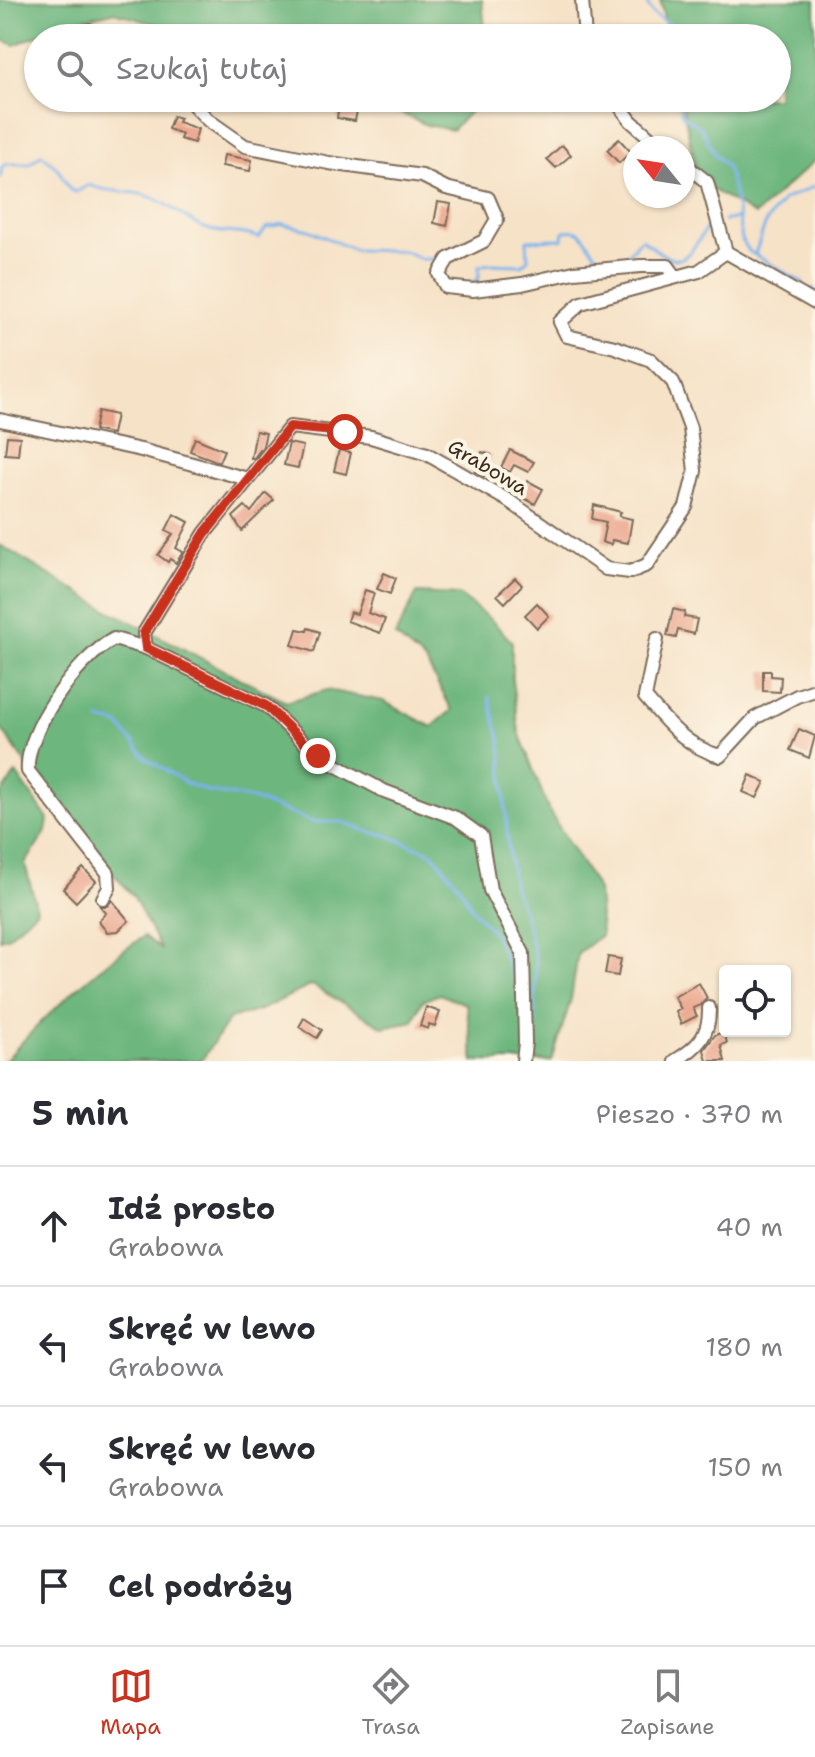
<!DOCTYPE html>
<html lang="pl">
<head>
<meta charset="utf-8">
<style>
	:root { --surface:#fff; --page:#f2f2f3; --text:#2b2b33; --muted:#7c7c81; --line:#e1e1e2; --accent:#c8321e }
	body { margin:0; font-family:"Shantell Sans",sans-serif; background:var(--page); color:var(--text) }
	.controls { position:absolute; right:24px; bottom:24px; display:grid; overflow:hidden; border-radius:8px; box-shadow:0 2px 6px #0004 }
	.controls button { width:72px; height:72px; display:grid; place-items:center; padding:0; border:0; border-bottom:2px solid var(--line); background:var(--surface); color:var(--text); font:40px sans-serif }
	.compass { position:absolute; left:623px; top:136px; width:72px; height:72px; border-radius:50%; background:var(--surface); box-shadow:0 2px 6px #0004; rotate:300deg }
	.stop { position:absolute; width:24px; height:24px; margin:-18px; border:6px solid #c8321e; border-radius:50%; background:#fff }
	.stop.end { background:#c8321e; border-color:#fff; box-shadow:0 2px 8px #0008 }
	.list { margin:0; padding:0; list-style:none }
	h2 { display:flex; justify-content:space-between; align-items:center; height:104px; margin:0; padding:0 32px; font-size:34px }
	h2 small { font-size:26px; font-weight:400; color:var(--muted) }
	.list li { display:grid; grid-template-columns:52px 1fr auto; gap:24px; align-items:center; box-sizing:border-box; height:120px; padding:0 32px; border-top:2px solid var(--line) }
	.list b { display:block; font-size:30px; white-space:nowrap }
	.list p { margin:0; font-size:26px; white-space:nowrap; color:var(--muted) }
	.list em { font-size:26px; font-style:normal; color:var(--muted) }
	.icon { flex:none; width:44px; height:44px; fill:none; stroke:currentColor; stroke-width:2; stroke-linecap:round; stroke-linejoin:round }
	.map { position:relative; flex:none; width:815px; height:1061px; overflow:hidden }
	.search { position:absolute; background:var(--surface); box-shadow:0 2px 6px #0004; left:24px; right:24px; top:24px; height:88px; display:flex; align-items:center; gap:20px; box-sizing:border-box; padding:0 28px; border-radius:44px; color:var(--muted); font-size:30px }
	.sheet { height:584px; background:var(--surface) }
	nav { display:flex; justify-content:space-around; align-items:center; box-sizing:border-box; height:112px; border-top:2px solid var(--line); background:var(--surface); font-size:22px; color:var(--muted) }
	nav a { display:grid; justify-items:center; gap:4px }
	nav .on { color:var(--accent) }
	.map>svg:first-child { display:block }
</style>
</head>
<body>
<div class="map">
<svg width="815" height="1061" viewBox="0 0 815 1061">
	<rect width="100%" height="100%" fill="#fcf5e5"/>
	<filter id="ink" filterUnits="userSpaceOnUse"><feTurbulence type="fractalNoise" baseFrequency=".0125" numOctaves="2"/><feDisplacementMap in="SourceGraphic" scale="16" xChannelSelector="R" yChannelSelector="G"/><feConvolveMatrix kernelMatrix="1 2 1 2 8 2 1 2 1" color-interpolation-filters="sRGB"/></filter>
	<filter id="wash" filterUnits="userSpaceOnUse"><feTurbulence type="fractalNoise" baseFrequency=".006" numOctaves="4" result="noise"/><feDisplacementMap in="SourceGraphic" scale="32" xChannelSelector="R" yChannelSelector="G"/><feGaussianBlur stdDeviation="1.8" result="paint"/><feColorMatrix in="noise" values="0 0 0 0 0 0 0 0 0 0 0 0 0 0 0 0 0 1.4 0 .05"/><feComposite in="paint" operator="in"/></filter>
	<g filter="url(#wash)">
		<rect width="100%" height="100%" fill="#f6e2c7"/>
		<g fill="#6db67e" stroke="#54704e" stroke-width="2">
			<polygon points="0,0 482,0 486,38 205,38 113,12 65,23 15,45 0,39"/>
			<polygon points="660,0 815,0 815,160 755,215 698,181 681,98 777,98 777,38 668,38"/>
			<polygon points="345,98 478,98 470,112 452,130 427,125 396,111"/>
			<path d="M0 545 106 609 286 702 327 690 383 701 432 727 452 710 426 662 395 636 417 593 459 595 491 620 512 642V680L519 732 549 811 598 890 601 935 578 953 571 999 552 1061H474L466 1004 439 994 422 1001 413 1021 383 1027 312 985 260 1010 229 1019 201 1061H5C46 1014 93 971 144 936L161 950 134 897 63 817 0 727Z"/>
			<polygon points="16,773 48,819 46,832 25,864 37,910 9,936 0,939 0,796"/>
		</g>
		<g fill="none" stroke-linecap="round" stroke-linejoin="round">
			<g stroke="#7cb4ec" stroke-width="3">
				<path d="M646 0C651 21 672 19 682 38"/>
				<polyline points="678,98 682,115 701,128 716,156 727,167 735,197 742,241 750,252 803,283"/>
				<path d="M0 177 2 167 7 164H29L42 154 58 169 70 190 76 192 89 185C106 193 125 190 144 195 166 200 184 219 204 228 221 235 242 230 259 238L266 228 282 224 309 230 354 250 404 251 421 259H436L441 263"/>
				<polyline points="724,221 736,218"/>
				<polyline points="755,254 766,222 783,200 815,186"/>
				<path d="M466 283H472L479 278V267L488 264 522 265 528 259 527 240 563 239 564 231C567 231 573 230 577 231 592 237 595 275 623 258 632 253 633 244 642 239 680 270 683 265 708 226L713 224"/>
				<polyline points="812,289 815,291"/>
				<polyline points="489,697 501,743 508,845 514,888 524,911 536,962 534,1038 530,1061"/>
				<polyline points="99,720 119,725 146,758 186,783 210,792 252,799 313,822 343,822 372,833 386,835 432,853 460,887 473,910 494,933 515,981"/>
			</g>
		</g>
		<g id="blocks">
			<g fill="#eba68d">
				<polygon points="340,98 359,100 355,121 337,118"/>
				<polygon points="173,116 180,118 178,122 198,129 194,143 180,139 182,134 168,129"/>
				<polygon points="619,139 631,152 619,163 607,150"/>
				<polygon points="562,145 571,155 556,168 547,159"/>
				<polygon points="224,155 252,160 250,171 222,166"/>
				<polygon points="438,202 451,204 447,226 434,223"/>
				<polygon points="98,411 116,415 112,434 94,430"/>
				<polygon points="256,431 266,433 263,446 254,458 251,458"/>
				<polygon points="7,436 20,437 18,455 5,454"/>
				<polygon points="195,438 224,450 219,462 190,451"/>
				<polygon points="289,443 303,446 298,468 284,465"/>
				<polygon points="339,450 351,453 346,474 334,471"/>
				<polygon points="510,450 534,462 528,472 514,465 510,472 501,467"/>
				<polygon points="482,452 491,455 484,476 475,471"/>
				<polygon points="528,481 543,489 535,504 520,496"/>
				<polygon points="266,493 274,500 242,531 233,517 245,506 251,512"/>
				<polygon points="594,505 621,512 619,516 632,519 628,543 612,540 611,545 602,542 606,522 592,519"/>
				<polygon points="174,514 189,522 176,548 183,552 176,563 170,559 168,562 158,555 173,534 166,530"/>
				<polygon points="384,573 396,578 390,594 377,589"/>
				<polygon points="515,578 522,585 505,603 497,595"/>
				<polygon points="365,590 374,593 368,613 385,619 380,633 347,621 350,612 357,614"/>
				<polygon points="537,603 549,616 537,628 525,615"/>
				<polygon points="673,609 685,612 684,617 697,619 694,634 678,630 676,638 667,636"/>
				<polygon points="308,628 320,632 314,652 292,645 297,629 307,631"/>
				<polygon points="763,671 771,671 771,676 781,677 780,692 763,691"/>
				<polygon points="799,729 815,736 809,758 790,750"/>
				<polygon points="750,775 765,782 757,798 743,792"/>
				<polygon points="83,868 96,881 76,902 63,889"/>
				<polygon points="112,900 129,921 118,931 107,932 98,921 106,913 100,906 107,906"/>
				<polygon points="608,957 621,959 618,976 605,974"/>
				<polygon points="699,983 707,998 701,1005 693,1008 697,1016 681,1024 676,1012 681,1009 674,997"/>
				<polygon points="426,1007 440,1012 435,1026 429,1024 428,1029 420,1026"/>
				<polygon points="304,1018 322,1030 317,1038 299,1027"/>
				<polygon points="724,1032 727,1043 721,1045 725,1061 707,1061 704,1050 715,1035"/>
			</g>
		</g>
	</g>
	<g filter="url(#ink)">
		<use href="#blocks" fill-opacity="0" stroke="#7c6a59" stroke-width="2"/>
		<g fill="none" stroke-linecap="round" stroke-linejoin="round">
			<defs>
				<g id="minor">
					<polyline points="582,0 585,38"/>
					<polyline points="89,30 101,38"/>
					<polyline points="187,98 208,120 245,146 329,163 422,176 446,188 488,198 497,219 484,241 448,259 439,274 446,287 473,290 522,284 574,272 641,266 668,266 676,277"/>
					<polyline points="614,98 631,121 662,148"/>
					<polyline points="683,163 707,182 726,252"/>
					<polyline points="0,420 141,450 248,479"/>
					<path d="M657 639 645 697C667 723 687 747 720 756L755 718 797 696 815 690"/>
					<path d="M103 898 109 888 108 873 28 771C24 732 80 656 114 639L146 648"/>
					<polyline points="523,1061 525,1043 523,953 490,890 481,836 456,818 384,791 318,756 266,706 146,648 144,633 205,533 290,427 371,437 427,454 509,501 606,569 630,572 647,565 686,507 695,471 690,428 673,382 651,360 615,347 567,336 560,322 581,303 699,271 726,252 815,303"/>
					<path d="M675 1061C698 1047 710 1035 709 1008"/>
				</g>
			</defs>
			<use href="#minor" stroke="#7c6a59" stroke-width="16"/>
			<use href="#minor" stroke="#fff" stroke-width="12"/>
		</g>
	</g>
	<g fill="none" stroke-linecap="round" stroke-linejoin="round" filter="url(#ink)">
		<polyline stroke="#c8321e" stroke-width="10" points="318,756 266,706 146,648 144,633 205,533 290,427 345,432"/>
	</g>
	<g text-anchor="middle" stroke-width="8" stroke-linejoin="round" paint-order="stroke">
		<g font-size="20" fill="#3b2a1e" stroke="#fcf5e5">
			<text transform="translate(488 467) rotate(31)" y="7">Grabowa</text>
		</g>
	</g>
</svg>
<div class="controls">
<button><svg class="icon" aria-label="locate" viewBox="0 0 24 24"><circle cx="12" cy="12" r="6"/><path d="M12 2v4M12 18v4M2 12h4M18 12h4"/></svg></button>
</div>
<svg class="compass" viewBox="-18 -18 36 36"><path d="M0-13l5 13h-10z" fill="#e53935"/><path d="M0 13l5-13h-10z" fill="#7c7c81"/></svg>
<div class="stop" style="left:345px;top:432px"></div>
<div class="stop end" style="left:318px;top:756px"></div>
<div class="search"><svg class="icon" aria-label="search" viewBox="0 0 24 24"><circle cx="10" cy="10" r="6"/><path d="M15 15l6 6"/></svg>Szukaj tutaj</div>
</div>
<section class="sheet">
<h2>5 min<small>Pieszo · 370 m</small></h2>
<ul class="list">
<li><svg class="icon" aria-label="ahead" viewBox="0 0 24 24"><path d="M12 20V5M6 11l6-6 6 6"/></svg><div><b>Idź prosto</b><p>Grabowa</p></div><em>40 m</em></li>
<li><svg class="icon" aria-label="left" viewBox="0 0 24 24"><path d="M17 20v-9H6M10 6l-5 5 5 5"/></svg><div><b>Skręć w lewo</b><p>Grabowa</p></div><em>180 m</em></li>
<li><svg class="icon" aria-label="left" viewBox="0 0 24 24"><path d="M17 20v-9H6M10 6l-5 5 5 5"/></svg><div><b>Skręć w lewo</b><p>Grabowa</p></div><em>150 m</em></li>
<li><svg class="icon" aria-label="arrive" viewBox="0 0 24 24"><path d="M6 21V4h12l-3 4 3 4H6"/></svg><div><b>Cel podróży</b></div></li>
</ul>
</section>
<nav>
<a class="on"><svg class="icon" aria-label="map" viewBox="0 0 24 24"><path d="M3 6l6-2 6 2 6-2v14l-6 2-6-2-6 2zM9 4v14M15 6v14"/></svg>Mapa</a>
<a><svg class="icon" aria-label="directions" viewBox="0 0 24 24"><path d="M12 3l9 9-9 9-9-9zM9 14v-3h6M13 9l2 2-2 2"/></svg>Trasa</a>
<a><svg class="icon" aria-label="saved" viewBox="0 0 24 24"><path d="M7 4h10v16l-5-4-5 4z"/></svg>Zapisane</a>
</nav>
</body>
</html>
